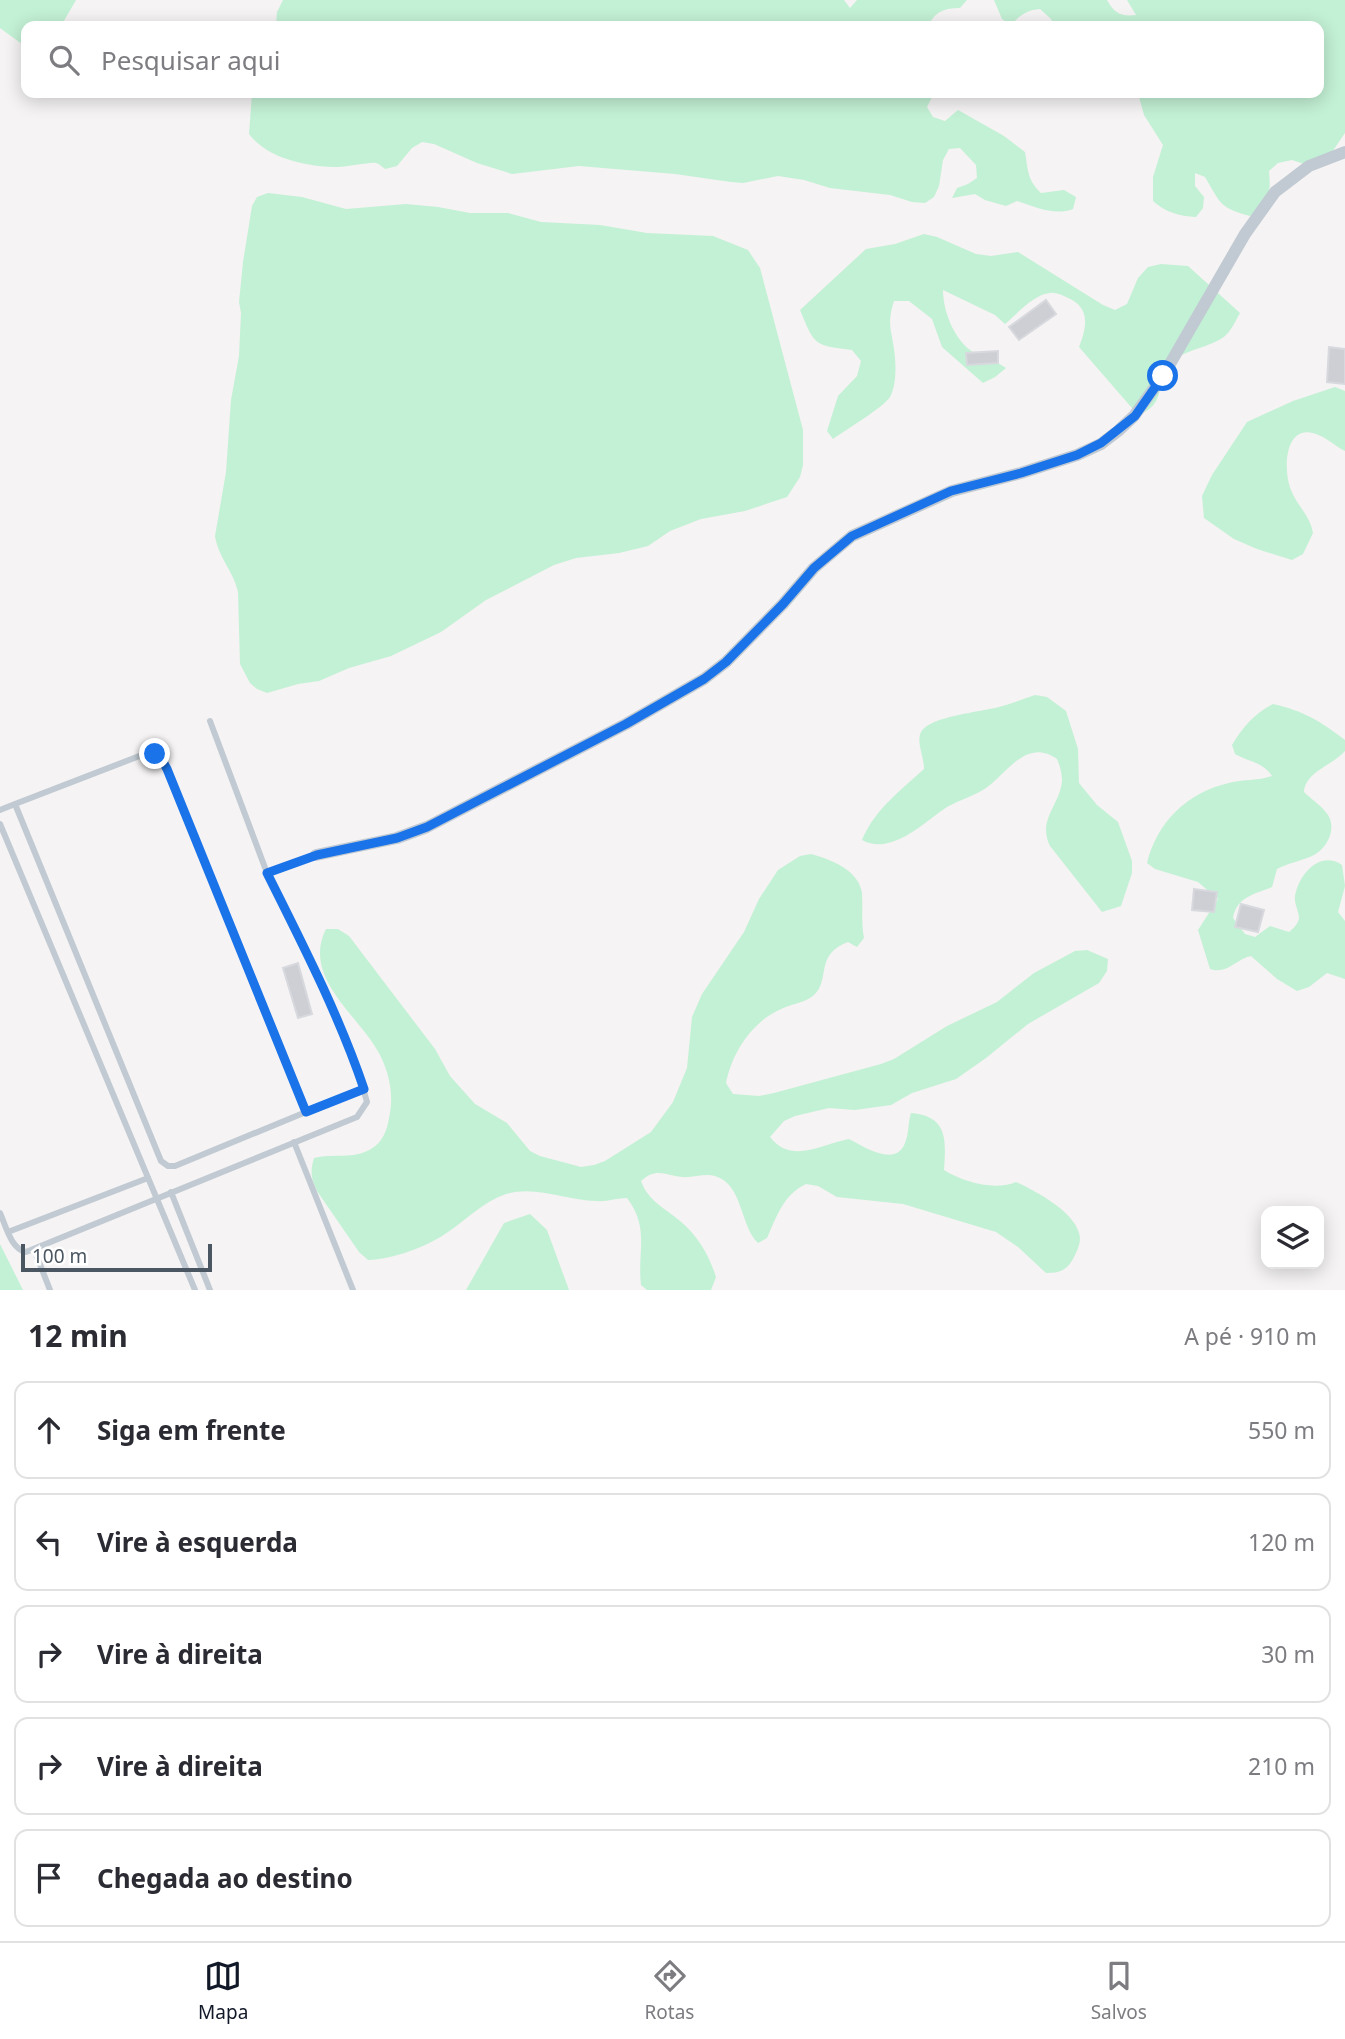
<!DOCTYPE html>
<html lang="pt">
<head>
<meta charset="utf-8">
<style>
	:root { --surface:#fff; --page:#f7f7f7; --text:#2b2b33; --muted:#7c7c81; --line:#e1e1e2; --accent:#111827 }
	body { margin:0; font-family:"Noto Sans",sans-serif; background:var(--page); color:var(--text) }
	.controls { position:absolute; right:21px; bottom:21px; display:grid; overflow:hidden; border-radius:14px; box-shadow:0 4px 18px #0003 }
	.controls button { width:63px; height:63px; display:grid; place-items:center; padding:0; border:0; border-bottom:2px solid var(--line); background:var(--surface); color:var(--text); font:35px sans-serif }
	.scale { position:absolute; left:21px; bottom:18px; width:191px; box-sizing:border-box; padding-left:7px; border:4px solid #4a5661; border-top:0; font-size:19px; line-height:24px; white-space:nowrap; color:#4a5661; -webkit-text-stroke:5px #fff; paint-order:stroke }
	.stop { position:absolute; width:21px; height:21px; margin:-16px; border:5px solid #1a73e8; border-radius:50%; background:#fff }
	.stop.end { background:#1a73e8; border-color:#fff; box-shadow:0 2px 7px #0008 }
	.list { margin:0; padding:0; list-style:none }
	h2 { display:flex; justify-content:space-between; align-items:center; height:91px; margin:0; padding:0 28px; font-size:30px }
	h2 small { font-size:23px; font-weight:400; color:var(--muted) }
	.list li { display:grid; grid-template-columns:46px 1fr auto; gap:21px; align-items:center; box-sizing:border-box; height:98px; margin:0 14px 14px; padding:0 14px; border:2px solid var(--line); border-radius:14px }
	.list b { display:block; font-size:26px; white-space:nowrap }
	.list em { font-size:23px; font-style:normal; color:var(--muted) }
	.icon { flex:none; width:38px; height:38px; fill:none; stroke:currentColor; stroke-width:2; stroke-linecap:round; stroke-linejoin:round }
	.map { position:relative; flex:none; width:1345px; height:1290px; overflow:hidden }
	.search { position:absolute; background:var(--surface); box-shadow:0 4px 18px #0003; left:21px; right:21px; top:21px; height:77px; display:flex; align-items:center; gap:18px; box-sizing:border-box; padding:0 24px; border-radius:14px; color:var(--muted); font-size:26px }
	.sheet { height:651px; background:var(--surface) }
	nav { display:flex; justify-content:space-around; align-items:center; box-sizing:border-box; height:98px; border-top:2px solid var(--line); background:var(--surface); font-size:19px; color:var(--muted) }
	nav a { display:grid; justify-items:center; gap:4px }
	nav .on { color:var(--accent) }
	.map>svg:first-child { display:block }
</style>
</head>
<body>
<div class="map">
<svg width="1345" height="1290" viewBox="0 0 1345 1290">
	<rect width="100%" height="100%" fill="#f5f3f3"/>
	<g fill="#c3f1d5">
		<polygon points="0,0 76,0 61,26 26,26 26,47 0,28"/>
		<path d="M283 0H844L850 8 857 0H967L960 8C944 8 935 12 928 26H276L277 12Z"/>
		<path d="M994 0H1107C1114 13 1121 17 1136 15L1127 0H1345V133L1332 152 1304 164 1292 160 1278 163 1269 171C1271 192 1270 205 1250 216 1219 208 1220 202 1205 177L1195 173V186L1204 197 1203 208 1196 217C1179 216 1165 212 1153 201V177L1163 145 1144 115 1138 93H1319V26H1056L1050 18 1040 9C1027 10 1020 15 1011 25L1002 19Z"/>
		<path d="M252 93H934L927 107 933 117 945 121 958 110 1004 136 1025 152C1028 169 1027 180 1041 193L1064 190 1076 197 1073 209C1054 216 1036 207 1017 201L1006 206 985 200 975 194 952 198 957 188 968 184 977 178 976 165 960 148 949 149 943 160 939 186 934 197 925 203 912 202 890 195 830 188 804 180 778 176 743 183 731 182 675 174 579 166 512 174 477 163 434 144 422 142 412 148 397 166 385 169C382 167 380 164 376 163 370 162 347 167 338 167 308 167 268 159 249 134Z"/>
		<path d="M268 193 302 197 346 209 406 204 438 207 470 213H508L541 222 600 225 647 233 713 236 748 250 760 268 803 430V465L800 477 787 497 745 511 701 519 670 531 648 546 619 553 576 558 554 565 486 600 441 632 391 656 349 668 319 681 298 684 267 693 257 689 250 683 240 664 238 592C234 572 218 557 215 536L226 472 231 400 239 356 241 313 239 302 243 262 252 206 257 197Z"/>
		<path d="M924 234 937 237 976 254 991 256 1018 252 1103 305 1115 310 1127 304 1138 278 1148 267 1161 264 1188 266 1240 313C1236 320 1231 331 1225 336 1210 348 1184 349 1171 363 1154 383 1168 404 1138 415L1079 347C1087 326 1091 307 1066 297 1062 295 1054 292 1050 293 1034 294 1017 314 1005 324L995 315 943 290C943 310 953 337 970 350 981 358 995 360 1006 368L995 377 983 383 942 347 932 319 909 301H894C887 323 891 328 894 349 896 363 897 384 890 397 884 407 844 431 833 439L827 431 838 396 857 376 861 361 852 350C814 345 815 346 800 310L866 249 895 244Z"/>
		<path d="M1335 387 1345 391V451C1335 446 1326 437 1316 434 1284 422 1283 471 1291 490 1297 506 1310 515 1313 533L1303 554 1292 560 1257 549 1234 539 1204 518 1202 496 1212 475 1247 422 1293 401Z"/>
		<path d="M1035 695 1047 697 1066 711 1078 749 1079 783 1097 805 1118 822 1132 861V873L1121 906 1102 912 1050 846C1037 820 1060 805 1062 781 1062 773 1060 766 1057 759 1029 739 1010 768 990 785 978 795 961 799 947 807 924 822 892 856 862 840 875 809 900 791 924 769 924 756 916 742 921 732 930 716 981 712 999 707 1011 704 1023 699 1035 695Z"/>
		<path d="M1273 704C1304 711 1320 721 1345 740V751C1333 765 1305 772 1304 792 1311 799 1322 806 1328 815 1337 829 1327 849 1312 856 1301 861 1288 863 1277 869L1272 887C1256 894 1237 896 1233 918L1245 934 1255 937 1270 926 1289 932C1294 928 1298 924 1299 918 1299 911 1294 904 1295 896 1299 874 1320 850 1342 865L1345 886 1338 912 1345 921V979L1327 973 1309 987 1297 991 1277 979 1251 956C1236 959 1227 975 1210 969L1198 930 1218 899 1198 882 1155 869 1147 863C1157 822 1188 792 1229 783 1243 779 1258 781 1272 776 1263 762 1249 762 1235 754L1232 745C1243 727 1254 714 1273 704Z"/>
		<path d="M811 854C830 859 859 870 862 893 863 908 861 923 864 938L857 947 848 942C814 955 831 979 814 995 805 1003 790 1004 779 1010 751 1023 732 1053 726 1083L733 1094 759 1096 774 1093 881 1064 894 1059 947 1026 997 1002 1034 973 1075 951 1087 950 1108 959 1107 971 1099 983 1028 1024 986 1058 956 1079 912 1093 891 1105 855 1110 829 1108 795 1116 784 1121 770 1137C792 1165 821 1144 849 1139 866 1148 898 1169 906 1140 909 1131 908 1122 911 1113 948 1116 946 1140 944 1170 963 1182 995 1191 1016 1182 1036 1191 1073 1211 1079 1233 1082 1242 1077 1251 1073 1259 1066 1271 1059 1273 1046 1273L1018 1247 996 1232 903 1204 837 1197 818 1186 806 1184C783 1195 777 1216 767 1238L758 1243C740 1226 743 1184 715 1176 705 1173 693 1178 682 1177 665 1175 656 1167 641 1181 648 1201 665 1208 680 1221 698 1236 709 1255 716 1277L711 1290H647L641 1285C637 1252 650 1228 627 1198 617 1198 606 1202 596 1201 567 1200 534 1185 506 1194 484 1201 466 1220 448 1232 429 1246 391 1260 368 1260L359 1252 317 1191C311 1179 310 1171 314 1158 333 1153 353 1160 371 1149 383 1142 387 1130 389 1118 394 1096 390 1075 380 1055 361 1017 301 978 326 929H338L349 936 435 1049 450 1076 475 1104 507 1123 530 1151 540 1156 581 1167 594 1165 605 1161 651 1132 673 1102 687 1068 692 1017 702 994 744 932 759 899 778 870 800 856Z"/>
		<polygon points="530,1214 547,1230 569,1290 466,1290 504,1223"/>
		<polygon points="0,1244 23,1290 0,1290"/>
	</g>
	<g fill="#cdcfd5" stroke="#d7d9de" stroke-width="2">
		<polygon points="1046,300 1056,314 1019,340 1009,327"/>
		<polygon points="1329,347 1345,349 1345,384 1327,382"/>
		<polygon points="998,351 998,363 967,365 966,353"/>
		<polygon points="1194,889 1217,892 1214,912 1192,910"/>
		<polygon points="1241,904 1264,910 1258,932 1235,927"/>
		<polygon points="298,963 312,1014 298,1018 283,968"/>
	</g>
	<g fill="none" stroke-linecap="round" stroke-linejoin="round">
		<g stroke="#c1cad2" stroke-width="6">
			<polyline points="210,721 267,873"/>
			<polyline points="0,810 15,804 142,755 151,753 158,755 167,770 306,1112 175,1166 168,1166 161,1161 15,804"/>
			<polyline points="0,824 195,1290"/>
			<polyline points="306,1112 364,1089"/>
			<polyline points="294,1142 353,1290"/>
			<polyline points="171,1192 210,1290"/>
			<path d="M0 1213C6 1226 11 1249 26 1252L357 1117 367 1102 355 1061 316 972 267 873 316 855"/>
			<polyline points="8,1232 148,1178"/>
			<polyline points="34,1249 50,1290"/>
		</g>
		<polyline stroke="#c1cad2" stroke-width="12" points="316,855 397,838 427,827 626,724 704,679 726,662 783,604 814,568 852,536 952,491 1021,473 1077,455 1101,444 1118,431 1134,416 1163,376 1245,234 1275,192 1309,166 1345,152"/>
	</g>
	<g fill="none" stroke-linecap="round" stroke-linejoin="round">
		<path stroke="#1a73e8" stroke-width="9" d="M155 754 161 758 167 769 306 1112 364 1089C339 1015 302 943 267 873L317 855 397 838 427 827 626 724 704 679 726 662 783 604 814 568 852 536 951 491 1021 473 1077 455 1101 443 1135 416 1163 376"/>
	</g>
</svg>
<div class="controls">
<button><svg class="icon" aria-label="layers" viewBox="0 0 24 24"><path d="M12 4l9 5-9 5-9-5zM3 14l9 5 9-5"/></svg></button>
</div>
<div class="scale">100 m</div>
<div class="stop" style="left:1163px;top:376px"></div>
<div class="stop end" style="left:155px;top:754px"></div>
<div class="search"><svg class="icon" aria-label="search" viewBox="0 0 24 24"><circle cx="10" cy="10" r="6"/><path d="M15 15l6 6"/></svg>Pesquisar aqui</div>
</div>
<section class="sheet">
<h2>12 min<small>A pé · 910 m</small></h2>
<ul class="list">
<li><svg class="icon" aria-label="ahead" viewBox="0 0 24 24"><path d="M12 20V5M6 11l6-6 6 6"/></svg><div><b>Siga em frente</b></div><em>550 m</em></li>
<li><svg class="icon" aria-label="left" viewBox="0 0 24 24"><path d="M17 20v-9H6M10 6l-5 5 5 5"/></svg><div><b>Vire à esquerda</b></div><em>120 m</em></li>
<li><svg class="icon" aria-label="right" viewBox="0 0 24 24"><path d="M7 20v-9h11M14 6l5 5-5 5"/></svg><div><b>Vire à direita</b></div><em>30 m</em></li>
<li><svg class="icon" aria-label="right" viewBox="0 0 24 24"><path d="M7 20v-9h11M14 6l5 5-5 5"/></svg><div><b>Vire à direita</b></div><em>210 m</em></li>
<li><svg class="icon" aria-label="arrive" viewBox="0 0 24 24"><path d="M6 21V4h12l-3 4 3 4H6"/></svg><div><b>Chegada ao destino</b></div></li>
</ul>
</section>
<nav>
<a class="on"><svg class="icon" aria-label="map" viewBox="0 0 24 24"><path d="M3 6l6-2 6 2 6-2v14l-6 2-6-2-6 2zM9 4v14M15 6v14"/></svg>Mapa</a>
<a><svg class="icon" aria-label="directions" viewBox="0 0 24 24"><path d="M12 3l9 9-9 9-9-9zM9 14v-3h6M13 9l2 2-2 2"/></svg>Rotas</a>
<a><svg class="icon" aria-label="saved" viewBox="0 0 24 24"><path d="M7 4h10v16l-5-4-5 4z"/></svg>Salvos</a>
</nav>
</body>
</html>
